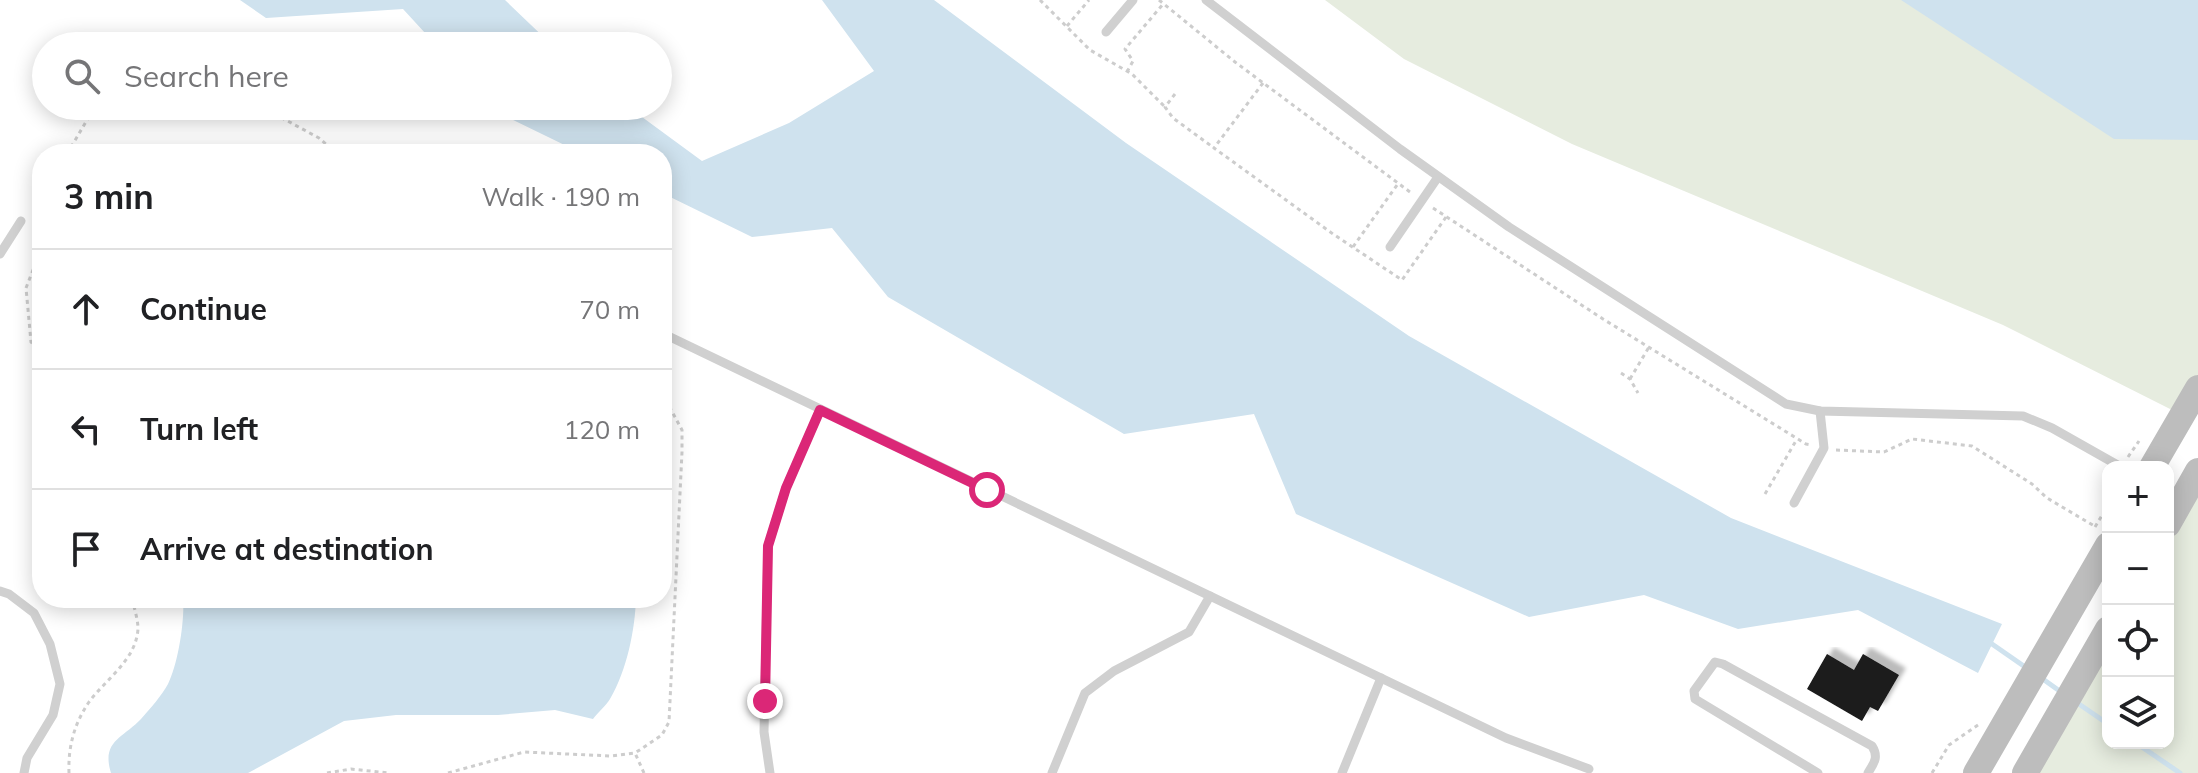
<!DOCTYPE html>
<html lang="en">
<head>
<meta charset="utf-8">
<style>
	:root { --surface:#fff; --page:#f2f2f2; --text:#202124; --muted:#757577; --line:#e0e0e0 }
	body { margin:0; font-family:Mulish,sans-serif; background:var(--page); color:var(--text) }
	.controls { position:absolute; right:24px; bottom:24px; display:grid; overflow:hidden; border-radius:16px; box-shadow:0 4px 20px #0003 }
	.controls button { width:72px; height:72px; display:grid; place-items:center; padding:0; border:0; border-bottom:2px solid var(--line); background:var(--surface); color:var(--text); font:40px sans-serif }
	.stop { position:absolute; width:24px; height:24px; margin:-18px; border:6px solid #db2777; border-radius:50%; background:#fff }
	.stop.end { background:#db2777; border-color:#fff; box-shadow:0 2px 8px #0008 }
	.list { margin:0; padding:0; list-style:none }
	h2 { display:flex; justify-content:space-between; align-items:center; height:104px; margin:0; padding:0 32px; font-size:34px }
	h2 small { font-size:26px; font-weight:400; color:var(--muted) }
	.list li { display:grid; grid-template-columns:52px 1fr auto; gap:24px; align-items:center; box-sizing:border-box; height:120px; padding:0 32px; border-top:2px solid var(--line) }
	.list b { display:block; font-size:30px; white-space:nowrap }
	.list em { font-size:26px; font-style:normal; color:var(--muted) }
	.icon { flex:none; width:44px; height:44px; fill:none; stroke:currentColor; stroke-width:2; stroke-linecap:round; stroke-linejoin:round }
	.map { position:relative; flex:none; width:2198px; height:773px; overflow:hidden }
	.search { position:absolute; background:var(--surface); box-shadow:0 4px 20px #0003; left:32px; top:32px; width:640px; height:88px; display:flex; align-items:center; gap:20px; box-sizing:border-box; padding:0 28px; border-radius:44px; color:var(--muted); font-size:30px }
	.panel { position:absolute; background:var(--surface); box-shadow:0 4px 20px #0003; left:32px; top:144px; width:640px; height:464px; border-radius:32px }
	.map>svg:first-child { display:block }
</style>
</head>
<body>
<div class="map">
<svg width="2198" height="773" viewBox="0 0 2198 773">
	<defs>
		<filter id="shadow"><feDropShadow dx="7" dy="-7" stdDeviation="2" flood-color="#0004"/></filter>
	</defs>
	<rect width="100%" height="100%" fill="#fff"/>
	<g fill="#e6ecdf">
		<polygon points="1325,0 2198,0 2198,390 2182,415 2003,325 1572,144 1404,59"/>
		<polygon points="2198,471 2198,773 2027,773 2108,630 2108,743 2168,743 2168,524"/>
	</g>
	<g fill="#cfe2ee">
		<polygon points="240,0 505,0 553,46 437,46 403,9 266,18"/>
		<polygon points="822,0 934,0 1126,143 1409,336 1731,518 2002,624 1978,673 1858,610 1738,629 1644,595 1529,617 1296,514 1254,414 1124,434 888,297 832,228 752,237 662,193 662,154 583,154 499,113 493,106 627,106 702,161 789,123 874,71"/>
		<polygon points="1901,0 2198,0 2198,140 2114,139"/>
		<path d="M183 598H636C635 630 627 670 610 699 606 706 598 712 593 719L555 710 498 715H396L344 721 248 773H111C101 741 123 738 141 719 150 709 162 695 168 684 178 664 185 620 183 598Z"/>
	</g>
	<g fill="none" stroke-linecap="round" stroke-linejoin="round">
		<g stroke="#cfe2ee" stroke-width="5">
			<polyline points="1992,644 2028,669"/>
			<polyline points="2040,677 2061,692"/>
			<polyline points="2076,702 2108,724"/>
			<polyline points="2136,743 2180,773"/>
		</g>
	</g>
	<polygon fill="#1a1a1a" filter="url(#shadow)" points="1827,654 1854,670 1863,654 1899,675 1878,711 1870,707 1862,721 1807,689"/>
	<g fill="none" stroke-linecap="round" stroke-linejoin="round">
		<g stroke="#cdcdcd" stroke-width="3" stroke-dasharray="4 4" stroke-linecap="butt">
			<polyline points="1040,0 1090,50 1132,74 1165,107"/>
			<polyline points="1159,0 1235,62 1410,192"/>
			<polyline points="1067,26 1089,0"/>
			<polyline points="1127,72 1133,61 1125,49 1164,3"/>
			<polyline points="1263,83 1214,148 1333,234 1402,280 1446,217"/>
			<polyline points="1175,94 1165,107 1173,118 1214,148"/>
			<polyline points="260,106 319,138 337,154"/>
			<polyline points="67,154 87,120 100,106"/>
			<polyline points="1433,208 1603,319 1806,444 1812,445"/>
			<polyline points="42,247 26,288 31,342 42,353"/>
			<polyline points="1353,247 1397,185"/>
			<polyline points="1621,373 1630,379 1638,393"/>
			<polyline points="1630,379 1649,347"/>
			<polyline points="1836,450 1884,452 1912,439 1972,446 2032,484 2047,498 2096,527"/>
			<polyline points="2128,457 2139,441"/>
			<polyline points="1765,494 1797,439"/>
			<polyline points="2095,527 2104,512 2104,495 2108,488"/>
			<path d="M69 773C68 747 74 724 89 702 106 679 136 660 138 629 138 619 134 608 132 598"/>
			<polyline points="327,773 351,769 389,773"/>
			<polyline points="448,773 524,752 611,756 635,753"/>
			<polyline points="644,773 635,753 662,735 669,722 682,452 682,430 662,393"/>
			<polyline points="1932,773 1949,745 1978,725"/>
		</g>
		<g stroke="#d0d0d0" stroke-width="9">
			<polyline points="1206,0 1400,149 1509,227 1786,404 1820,411 2023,416 2052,428 2121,467"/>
			<polyline points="1106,32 1133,0"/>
			<polyline points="1390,247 1438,177"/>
			<polyline points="0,254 21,221"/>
			<polyline points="664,334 1506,738 1589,769"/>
			<polyline points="1794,503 1824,448 1820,411"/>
			<polyline points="0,591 9,594 34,613 50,644 60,684 53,715 27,758 24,773"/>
			<polyline points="770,773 764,732 768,546 786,488 820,410"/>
			<polyline points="1052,773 1085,693 1114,671 1189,632 1210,596"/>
			<polyline points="1342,773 1381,678"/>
			<path d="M1818 773 1695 699 1694 691 1715 662 1723 664 1872 746C1879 757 1874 763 1868 773"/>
		</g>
		<g stroke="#bdbdbd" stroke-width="26">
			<polyline points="2152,467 2198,388"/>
			<polyline points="2168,524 2198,471"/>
			<polyline points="1976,773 2108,545"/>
			<polyline points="2025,773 2108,629"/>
		</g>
	</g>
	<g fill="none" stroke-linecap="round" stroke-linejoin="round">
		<polyline stroke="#db2777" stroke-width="10" points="765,701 768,546 786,488 820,410 987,490"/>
	</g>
</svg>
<div class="controls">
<button>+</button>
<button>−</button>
<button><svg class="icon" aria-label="locate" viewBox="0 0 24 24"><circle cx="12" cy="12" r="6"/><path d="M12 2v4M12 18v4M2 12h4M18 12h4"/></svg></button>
<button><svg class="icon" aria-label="layers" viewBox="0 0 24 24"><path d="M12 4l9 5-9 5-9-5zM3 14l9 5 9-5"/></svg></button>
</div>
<div class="stop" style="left:987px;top:490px"></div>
<div class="stop end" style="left:765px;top:701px"></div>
<div class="search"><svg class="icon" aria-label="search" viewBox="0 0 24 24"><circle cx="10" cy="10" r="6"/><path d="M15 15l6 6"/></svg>Search here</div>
<section class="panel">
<h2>3 min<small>Walk · 190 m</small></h2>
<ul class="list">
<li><svg class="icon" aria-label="ahead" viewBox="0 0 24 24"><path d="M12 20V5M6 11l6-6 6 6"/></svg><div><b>Continue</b></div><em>70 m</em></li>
<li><svg class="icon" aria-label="left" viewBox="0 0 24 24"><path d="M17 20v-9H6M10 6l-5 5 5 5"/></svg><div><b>Turn left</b></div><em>120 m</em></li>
<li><svg class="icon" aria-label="arrive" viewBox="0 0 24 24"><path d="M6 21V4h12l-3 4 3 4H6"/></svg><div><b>Arrive at destination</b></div></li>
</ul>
</section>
</div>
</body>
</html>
